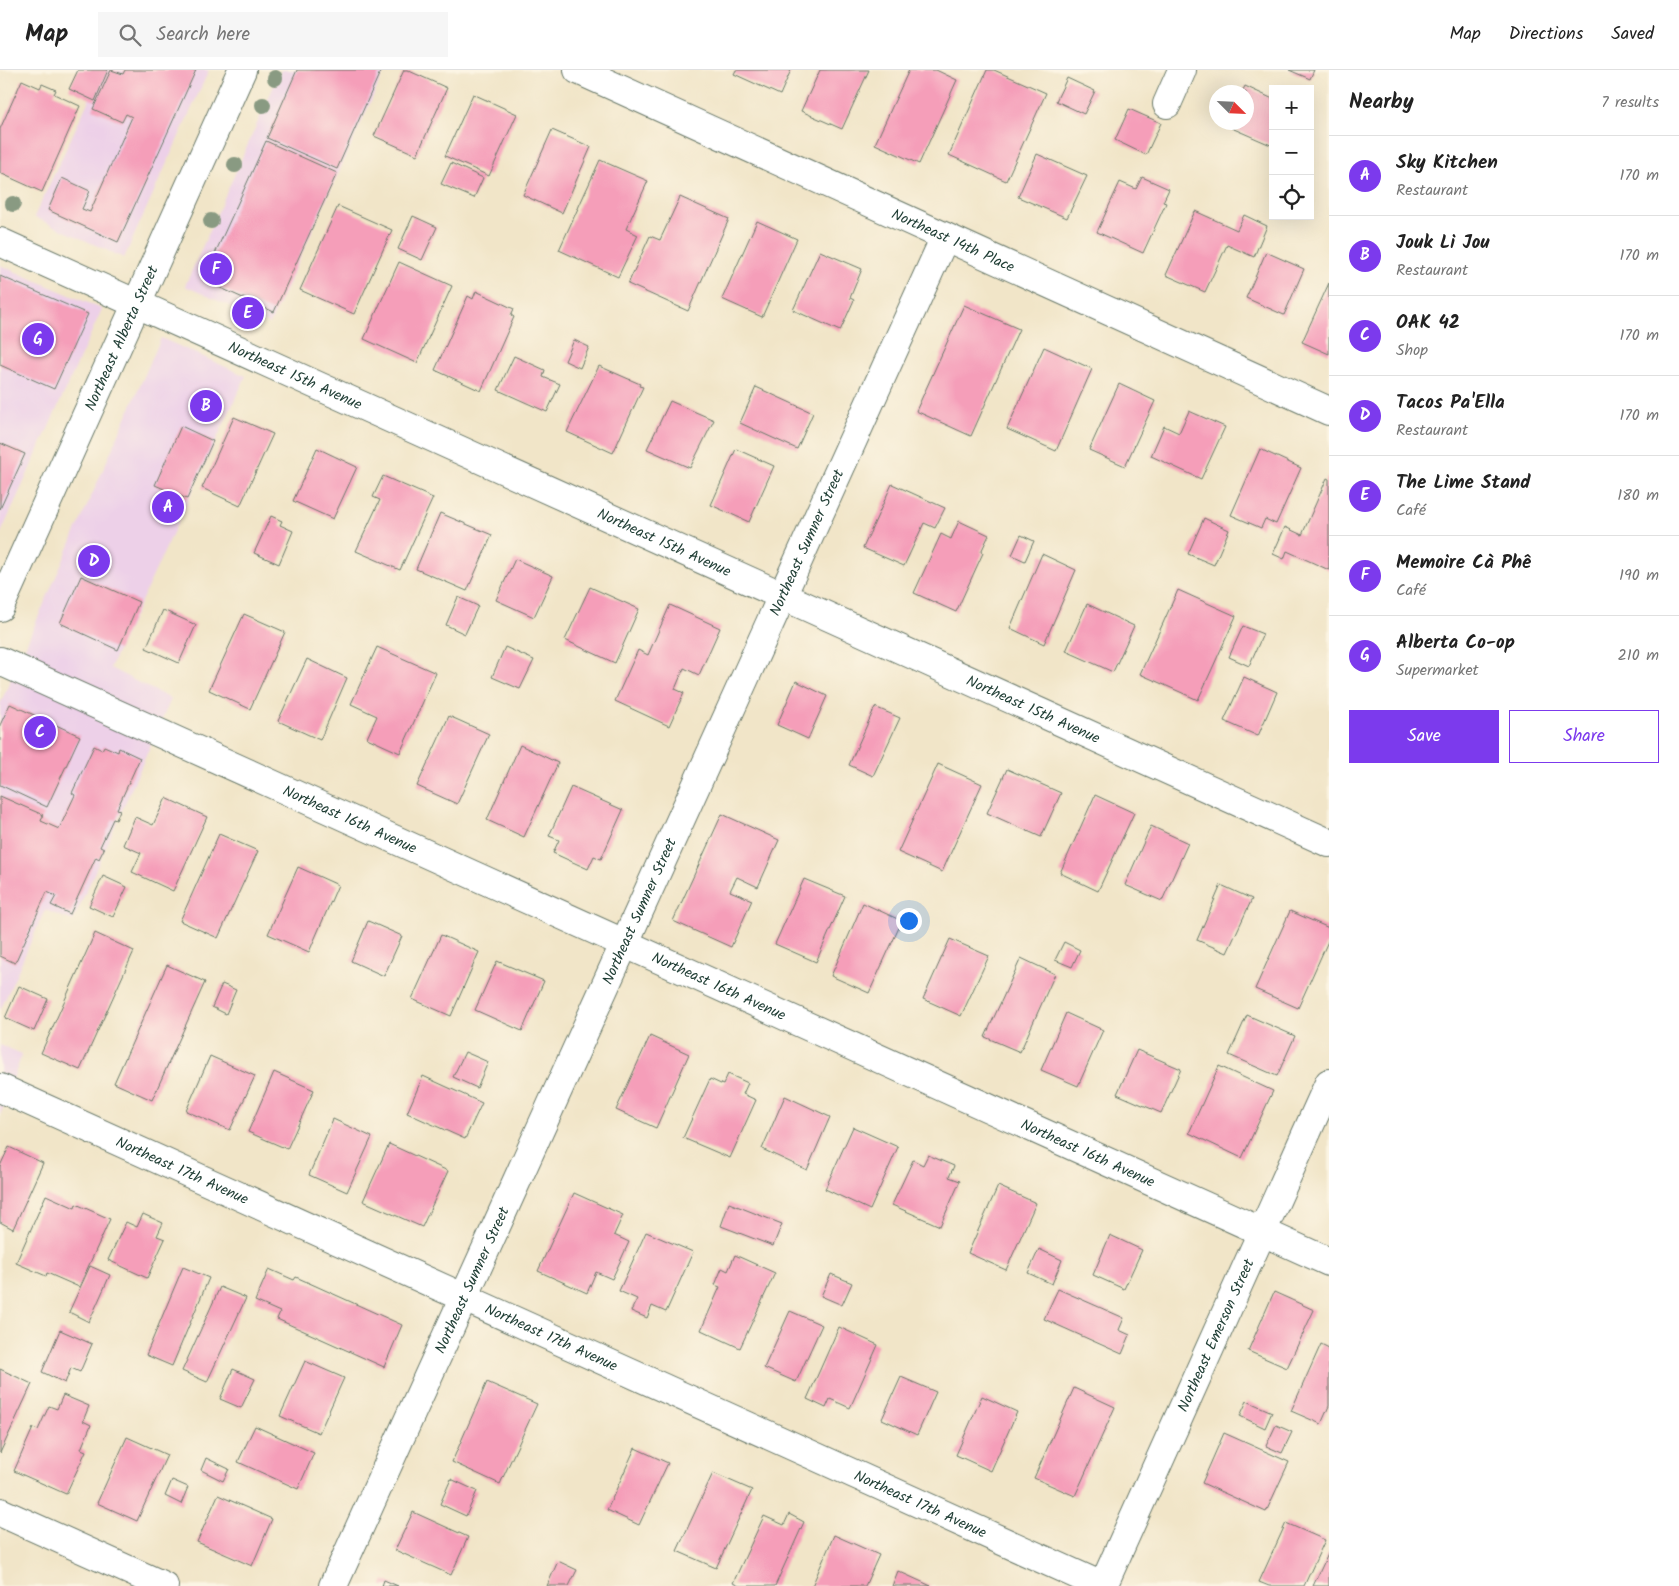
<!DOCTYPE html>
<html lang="en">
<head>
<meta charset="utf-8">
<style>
	:root { --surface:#fff; --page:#f6f6f6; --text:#222; --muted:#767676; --line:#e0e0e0; --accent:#7c3aed }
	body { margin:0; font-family:Kalam,sans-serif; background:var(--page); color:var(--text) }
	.controls { position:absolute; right:15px; top:15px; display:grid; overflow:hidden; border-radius:0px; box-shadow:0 5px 20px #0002 }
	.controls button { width:45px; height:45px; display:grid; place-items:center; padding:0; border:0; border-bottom:1px solid var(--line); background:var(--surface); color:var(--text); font:25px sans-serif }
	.compass { position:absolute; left:1209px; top:15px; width:45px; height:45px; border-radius:50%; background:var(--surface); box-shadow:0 5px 20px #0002; rotate:114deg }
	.you { position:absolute; left:908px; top:850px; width:18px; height:18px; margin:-12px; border:4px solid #fff; border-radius:50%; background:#1a73e8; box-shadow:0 0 0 8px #1a73e833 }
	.badge { display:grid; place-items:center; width:32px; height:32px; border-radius:50%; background:var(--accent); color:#fff; font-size:16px; font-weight:700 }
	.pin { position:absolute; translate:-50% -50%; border:2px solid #fff; box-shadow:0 1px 5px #0006 }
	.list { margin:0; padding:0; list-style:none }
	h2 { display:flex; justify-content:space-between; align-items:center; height:65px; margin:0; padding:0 20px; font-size:21px }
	h2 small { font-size:16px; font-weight:400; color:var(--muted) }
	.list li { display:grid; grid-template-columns:32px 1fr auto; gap:15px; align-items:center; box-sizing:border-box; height:80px; padding:0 20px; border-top:1px solid var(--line) }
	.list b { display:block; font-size:19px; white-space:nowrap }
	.list p { margin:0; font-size:16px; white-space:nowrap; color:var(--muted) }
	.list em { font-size:16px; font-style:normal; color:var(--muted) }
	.actions { display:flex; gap:10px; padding:15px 20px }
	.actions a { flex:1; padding:11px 0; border:1px solid var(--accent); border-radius:0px; text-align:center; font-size:18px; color:var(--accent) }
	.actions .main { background:var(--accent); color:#fff }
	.icon { flex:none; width:28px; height:28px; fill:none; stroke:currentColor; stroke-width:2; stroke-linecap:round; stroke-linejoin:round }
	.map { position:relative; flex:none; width:1329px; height:1516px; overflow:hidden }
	header { display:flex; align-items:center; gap:30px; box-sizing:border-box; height:70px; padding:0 25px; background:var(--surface); border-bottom:1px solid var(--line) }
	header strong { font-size:24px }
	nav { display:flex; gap:28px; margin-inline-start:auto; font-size:18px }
	.search { width:350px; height:45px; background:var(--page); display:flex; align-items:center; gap:12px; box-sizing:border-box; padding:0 18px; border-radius:0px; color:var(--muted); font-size:19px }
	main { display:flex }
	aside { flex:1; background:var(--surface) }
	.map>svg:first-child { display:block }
</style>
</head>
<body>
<header>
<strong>Map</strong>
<div class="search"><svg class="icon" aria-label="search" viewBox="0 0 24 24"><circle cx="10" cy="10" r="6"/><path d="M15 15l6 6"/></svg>Search here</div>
<nav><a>Map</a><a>Directions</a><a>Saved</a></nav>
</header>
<main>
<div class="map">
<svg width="1329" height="1516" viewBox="0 0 1329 1516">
	<rect width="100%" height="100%" fill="#fcf5e5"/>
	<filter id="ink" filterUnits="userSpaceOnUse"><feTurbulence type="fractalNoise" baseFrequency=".02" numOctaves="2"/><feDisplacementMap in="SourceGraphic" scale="10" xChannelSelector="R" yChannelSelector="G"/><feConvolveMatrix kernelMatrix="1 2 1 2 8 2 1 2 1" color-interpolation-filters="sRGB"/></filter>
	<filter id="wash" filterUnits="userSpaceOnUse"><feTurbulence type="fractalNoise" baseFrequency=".0096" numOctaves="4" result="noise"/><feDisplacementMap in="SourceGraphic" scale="20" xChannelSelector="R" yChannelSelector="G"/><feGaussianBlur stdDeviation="1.12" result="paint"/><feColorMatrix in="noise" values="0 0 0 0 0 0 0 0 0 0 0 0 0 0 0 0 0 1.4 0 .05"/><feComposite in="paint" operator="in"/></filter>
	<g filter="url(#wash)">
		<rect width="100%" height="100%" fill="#f1e5c8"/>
		<g fill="#edd0e8">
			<polygon points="103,0 209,0 124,188 34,147"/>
			<polygon points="281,0 385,0 270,254 185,216"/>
			<polygon points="0,195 102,239 0,465"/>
			<polygon points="161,268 246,306 110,598 171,629 73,851 45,840 0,941 0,634"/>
			<polygon points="0,975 22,984 0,1046"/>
		</g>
		<g id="blocks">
			<g fill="#f59eb9">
				<polygon points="78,0 108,0 95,31 69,19"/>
				<polygon points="111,0 123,4 125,0 196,0 118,172 48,140 62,108 90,121 82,139 90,142 132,47 126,44 122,52 93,39"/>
				<polygon points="297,0 381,0 337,99 267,68"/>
				<polygon points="404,0 407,0 447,18 417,85 374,66"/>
				<polygon points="736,0 791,0 780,25 734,4"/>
				<polygon points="820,0 869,0 842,59 801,41"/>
				<polygon points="909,0 936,0 957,10 919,94 875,74"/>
				<polygon points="987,0 994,0 1046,23 1006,111 949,85"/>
				<polygon points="1289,0 1314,0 1310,9"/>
				<polygon points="1067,8 1095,21 1084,44 1056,31"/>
				<polygon points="22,10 40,18 42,14 56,20 54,24 80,36 42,122 0,103 0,59"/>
				<polygon points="1245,16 1273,29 1273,76 1227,56 1228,52 1246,52 1246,22 1242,22"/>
				<polygon points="473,24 517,44 489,106 445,86"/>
				<polygon points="1129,39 1161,53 1146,85 1115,70"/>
				<polygon points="552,60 591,77 562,143 523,125"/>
				<polygon points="266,71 337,103 274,242 203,210"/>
				<polygon points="1037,84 1087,106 1067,148 1018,127"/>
				<polygon points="600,90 648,111 626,159 638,165 618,207 559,180"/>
				<polygon points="451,93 483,108 474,128 441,114"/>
				<polygon points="1142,107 1169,119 1163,132 1166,133 1143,183 1097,162 1120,112 1136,119"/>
				<polygon points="680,127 729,149 688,241 628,214 650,166 660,170"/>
				<polygon points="338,136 392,160 354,244 300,220"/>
				<polygon points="1195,141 1237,160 1244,145 1267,156 1254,187 1227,175 1205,222 1166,205"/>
				<polygon points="413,146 437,157 422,190 398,179"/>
				<polygon points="757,151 797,169 762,247 722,229"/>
				<polygon points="820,181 862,199 850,228 854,230 840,261 793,240"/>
				<polygon points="1266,182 1304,199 1284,245 1246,228"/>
				<polygon points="399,192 452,216 417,293 364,269"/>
				<polygon points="0,206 88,244 54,319 0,295"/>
				<polygon points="1329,213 1329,284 1302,272"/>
				<polygon points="476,221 514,239 511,245 514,247 481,321 435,300 468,226 473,229"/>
				<polygon points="964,235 1019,259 971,366 916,341"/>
				<polygon points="574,270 589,277 580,298 565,291"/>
				<polygon points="1044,277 1092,299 1056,381 1007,359"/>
				<polygon points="514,286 545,300 543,307 560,314 547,342 498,320"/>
				<polygon points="599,296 640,314 639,316 643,317 613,383 567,362"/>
				<polygon points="1119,314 1155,331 1125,396 1089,380"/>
				<polygon points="756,317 813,343 797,379 740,353"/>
				<polygon points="670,331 714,350 690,398 647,379"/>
				<polygon points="1189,341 1225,357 1201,409 1151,386 1164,356 1179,363"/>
				<polygon points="234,347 273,364 240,436 202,418"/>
				<polygon points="181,356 213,371 187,429 155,415"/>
				<polygon points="0,373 25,384 0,439"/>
				<polygon points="317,378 357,397 333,449 293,431"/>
				<polygon points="736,379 774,396 749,452 711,435"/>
				<polygon points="1260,379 1301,398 1276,454 1265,449 1261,458 1231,445"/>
				<polygon points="383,406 433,428 400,500 356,481 380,430 373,427"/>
				<polygon points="1327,408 1329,409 1329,500 1287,481 1284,489 1273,484 1285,457 1302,465"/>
				<polygon points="892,414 945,438 935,458 924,453 904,496 863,478"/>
				<polygon points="440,443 492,465 467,521 416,499"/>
				<polygon points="271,446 282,451 280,455 293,461 279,494 254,483"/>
				<polygon points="1204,448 1229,460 1214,495 1188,484"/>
				<polygon points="959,451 989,465 981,482 983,483 956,542 914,523 941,464 951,469"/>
				<polygon points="1021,465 1034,471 1025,491 1012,485"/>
				<polygon points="1042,484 1076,500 1044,574 1010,558"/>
				<polygon points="515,489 553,506 534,547 496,530"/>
				<polygon points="81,506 139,532 118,580 60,553"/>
				<polygon points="590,517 639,539 615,593 565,570"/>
				<polygon points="1178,520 1236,546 1198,630 1140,604"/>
				<polygon points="458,527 478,536 465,564 446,555"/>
				<polygon points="1087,534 1134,556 1113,602 1066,581"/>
				<polygon points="670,535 720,558 699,605 684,598 675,619 684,623 669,656 615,631 638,580 648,585"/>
				<polygon points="163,540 196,555 179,593 146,578"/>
				<polygon points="244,544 285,562 250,639 209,620"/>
				<polygon points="1243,556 1263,564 1249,596 1229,587"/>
				<polygon points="377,577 436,603 400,683 367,668 377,646 351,634"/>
				<polygon points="505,577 534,590 520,619 492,607"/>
				<polygon points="307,589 347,608 320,670 278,651"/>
				<polygon points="1244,607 1277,622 1258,666 1224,651"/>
				<polygon points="796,611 827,626 808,669 777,655"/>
				<polygon points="10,634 80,666 47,737 0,715 0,655"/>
				<polygon points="875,637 900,648 873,706 849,695"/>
				<polygon points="449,646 489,664 457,734 417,716"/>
				<polygon points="520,675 558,693 524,767 487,750"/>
				<polygon points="94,676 102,680 104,676 118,682 119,678 140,688 117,739 120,740 116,750 113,749 100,777 104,779 99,789 96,787 70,844 51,835 56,826 47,822 15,893 0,886 0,726 43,745 41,751 59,759 75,725 72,723"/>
				<polygon points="938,694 982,714 942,802 898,782"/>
				<polygon points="1007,699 1061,723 1041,767 987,743"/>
				<polygon points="571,717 623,740 601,789 594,786 588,799 553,783 559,770 549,766"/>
				<polygon points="1095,725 1134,743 1098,821 1060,803"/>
				<polygon points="166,728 207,747 173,821 132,802 141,783 123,775 135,747 153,755"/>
				<polygon points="722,744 779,770 758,817 737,807 730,821 752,830 731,877 673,851"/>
				<polygon points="1151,756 1188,773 1162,831 1125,815"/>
				<polygon points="219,764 258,781 218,868 180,851"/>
				<polygon points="298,797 338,815 309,882 268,864"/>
				<polygon points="103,806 127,817 113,847 89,836"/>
				<polygon points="804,809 845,826 816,892 775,874"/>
				<polygon points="1221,815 1252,829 1227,883 1197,870"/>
				<polygon points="863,833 902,851 869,923 831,906"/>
				<polygon points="1290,841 1329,858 1329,869 1298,938 1255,919"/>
				<polygon points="368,851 402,866 384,906 351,891"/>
				<polygon points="95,863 134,881 80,1000 41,983"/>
				<polygon points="441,865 479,882 451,946 412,929"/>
				<polygon points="950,869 989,886 961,946 923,929"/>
				<polygon points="1064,872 1080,880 1072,897 1055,890"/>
				<polygon points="1021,888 1055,904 1020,982 985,967"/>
				<polygon points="497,891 544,911 522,961 475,940"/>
				<polygon points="167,895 205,912 152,1030 114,1013"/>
				<polygon points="222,914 236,920 226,944 212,937"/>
				<polygon points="19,916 48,929 34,961 5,948"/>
				<polygon points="1066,943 1103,960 1078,1016 1041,1000"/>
				<polygon points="1247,945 1295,966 1277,1006 1229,985"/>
				<polygon points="650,966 689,984 656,1058 616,1040"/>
				<polygon points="1137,980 1181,999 1161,1043 1117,1024"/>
				<polygon points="465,982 488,992 477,1018 453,1007"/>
				<polygon points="210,986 255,1006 230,1060 186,1041"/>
				<polygon points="1219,996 1273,1021 1242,1088 1189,1063"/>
				<polygon points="274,1002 314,1020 287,1079 248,1062"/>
				<polygon points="728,1004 748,1013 743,1024 756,1030 730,1088 683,1068 710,1009 723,1015"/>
				<polygon points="423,1006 482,1033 465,1069 407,1043"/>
				<polygon points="785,1026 830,1047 807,1100 762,1079"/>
				<polygon points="333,1049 372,1067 347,1122 309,1105"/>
				<polygon points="853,1057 898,1077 870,1140 825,1119"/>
				<polygon points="389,1074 448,1101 422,1157 363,1131"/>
				<polygon points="9,1077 43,1093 13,1159 0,1152 0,1096"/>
				<polygon points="928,1085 954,1096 949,1107 960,1111 940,1156 892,1135 913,1090 923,1095"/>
				<polygon points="998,1116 1036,1133 1006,1200 968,1183"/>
				<polygon points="574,1123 623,1145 614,1165 629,1172 612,1209 596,1202 587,1223 538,1201"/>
				<polygon points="46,1125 75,1138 76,1134 110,1149 79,1217 47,1203 46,1206 16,1193"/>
				<polygon points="729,1133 782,1154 773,1176 721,1156"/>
				<polygon points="143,1144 163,1153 157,1166 165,1169 147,1208 108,1190 126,1152 137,1157"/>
				<polygon points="646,1162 693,1182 666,1242 652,1236 647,1248 631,1241 637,1229 619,1221"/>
				<polygon points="1110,1165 1142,1180 1124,1219 1093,1205"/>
				<polygon points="1039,1179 1062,1190 1052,1214 1028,1203"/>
				<polygon points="735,1185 775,1203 740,1278 701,1260 720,1217 715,1215 722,1198 728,1201"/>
				<polygon points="90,1196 110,1205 89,1252 69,1242"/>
				<polygon points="183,1197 209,1208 172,1296 146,1285"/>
				<polygon points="269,1199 294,1210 296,1207 402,1255 384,1297 277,1249 280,1242 255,1231"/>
				<polygon points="831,1204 852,1213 842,1235 821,1226"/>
				<polygon points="220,1217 246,1228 207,1312 182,1301"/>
				<polygon points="1058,1219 1124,1248 1119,1260 1130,1265 1122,1284 1044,1249"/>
				<polygon points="1274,1222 1314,1240 1287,1298 1248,1281"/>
				<polygon points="790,1241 822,1255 796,1312 764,1298"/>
				<polygon points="839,1257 878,1275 850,1338 830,1329 826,1338 807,1329"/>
				<polygon points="60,1260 92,1274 80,1302 71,1298 65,1313 42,1302"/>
				<polygon points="1321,1274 1329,1278 1329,1336 1321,1354 1291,1341"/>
				<polygon points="305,1291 344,1308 319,1363 280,1346"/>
				<polygon points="0,1299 32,1314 0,1383"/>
				<polygon points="233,1299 255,1309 241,1338 220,1329"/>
				<polygon points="901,1307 936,1322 917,1365 882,1349"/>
				<polygon points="487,1312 537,1334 500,1414 452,1392"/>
				<polygon points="1074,1318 1115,1337 1075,1426 1034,1408"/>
				<polygon points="63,1325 89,1336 83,1351 91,1355 81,1379 86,1381 66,1424 14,1401 33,1358 38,1360 49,1336 57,1339"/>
				<polygon points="982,1326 1017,1342 991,1401 956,1385"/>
				<polygon points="1247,1331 1272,1342 1265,1358 1240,1346"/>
				<polygon points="1276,1355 1292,1362 1282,1383 1266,1376"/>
				<polygon points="255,1356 314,1383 298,1419 238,1392"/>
				<polygon points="1224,1363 1289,1392 1266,1442 1202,1413"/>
				<polygon points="127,1367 167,1385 137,1451 97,1433"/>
				<polygon points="635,1378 668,1393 639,1455 607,1440"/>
				<polygon points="206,1388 229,1399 223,1411 201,1400"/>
				<polygon points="713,1403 752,1420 716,1498 677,1481"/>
				<polygon points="451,1409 477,1421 466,1446 440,1434"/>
				<polygon points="172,1410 188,1417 181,1434 165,1426"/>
				<polygon points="218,1425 272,1449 252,1496 197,1472"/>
				<polygon points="413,1442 468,1467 451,1505 395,1480"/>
				<polygon points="789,1444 804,1452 775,1516 739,1516 733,1513 764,1446 784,1455"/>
				<polygon points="1286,1453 1325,1470 1304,1516 1269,1516 1259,1512"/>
				<polygon points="834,1465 879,1485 865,1516 812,1516"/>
				<polygon points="1329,1482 1329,1516 1313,1516"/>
				<polygon points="558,1491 577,1500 569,1516 547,1516"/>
				<polygon points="898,1501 931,1516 892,1516"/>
				<polygon points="384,1510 398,1516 382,1516"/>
			</g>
		</g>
	</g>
	<g filter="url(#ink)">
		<use href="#blocks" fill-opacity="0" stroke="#687868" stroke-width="1"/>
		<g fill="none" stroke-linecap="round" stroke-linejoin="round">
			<defs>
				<g id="minor">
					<path id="s1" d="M578 0 1329 341"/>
					<polyline points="1167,34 1182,0"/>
					<path id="s2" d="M0 172 1329 773"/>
					<path id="s3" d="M0 537 242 0"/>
					<path id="s4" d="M0 591 1329 1192"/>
					<path id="s5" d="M0 1018 1102 1516"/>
					<polyline points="0,1442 164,1516"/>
					<path id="s6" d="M333 1516 945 167"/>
					<path id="s7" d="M1103 1516 1329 1013"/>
				</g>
			</defs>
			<use href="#minor" stroke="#687868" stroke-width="30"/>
			<use href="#minor" stroke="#fff" stroke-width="28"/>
		</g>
		<g fill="#899a82">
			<circle cx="275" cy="8" r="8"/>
			<circle cx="263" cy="35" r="8"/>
			<circle cx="235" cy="95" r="8"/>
			<circle cx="13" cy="134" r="8"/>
			<circle cx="211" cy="151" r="8"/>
		</g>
	</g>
	<g text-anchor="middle" stroke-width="4" stroke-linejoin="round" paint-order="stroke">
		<g font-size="15" fill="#1f3d34" stroke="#fcf5e5">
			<text dy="5" stroke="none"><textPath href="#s1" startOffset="412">Northeast 14th Place</textPath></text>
			<text dy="5" stroke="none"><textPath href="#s3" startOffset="295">Northeast Alberta Street</textPath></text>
			<text dy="5" stroke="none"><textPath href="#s2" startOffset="324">Northeast 15th Avenue</textPath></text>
			<text dy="5" stroke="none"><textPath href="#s2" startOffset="729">Northeast 15th Avenue</textPath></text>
			<text dy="5" stroke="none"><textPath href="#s6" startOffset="1146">Northeast Sumner Street</textPath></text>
			<text dy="5" stroke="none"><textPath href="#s2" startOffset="1134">Northeast 15th Avenue</textPath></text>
			<text dy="5" stroke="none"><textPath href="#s4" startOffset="384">Northeast 16th Avenue</textPath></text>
			<text dy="5" stroke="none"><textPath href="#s6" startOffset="741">Northeast Sumner Street</textPath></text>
			<text dy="5" stroke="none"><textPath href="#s4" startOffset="789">Northeast 16th Avenue</textPath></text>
			<text dy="5" stroke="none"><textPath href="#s4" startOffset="1194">Northeast 16th Avenue</textPath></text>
			<text dy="5" stroke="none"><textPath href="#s5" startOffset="200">Northeast 17th Avenue</textPath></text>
			<text dy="5" stroke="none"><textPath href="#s6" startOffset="336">Northeast Sumner Street</textPath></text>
			<text dy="5" stroke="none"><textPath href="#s7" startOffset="275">Northeast Emerson Street</textPath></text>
			<text dy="5" stroke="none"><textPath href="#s5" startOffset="605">Northeast 17th Avenue</textPath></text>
			<text dy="5" stroke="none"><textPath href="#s5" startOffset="1010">Northeast 17th Avenue</textPath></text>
		</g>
	</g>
</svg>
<div class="controls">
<button>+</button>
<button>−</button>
<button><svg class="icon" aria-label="locate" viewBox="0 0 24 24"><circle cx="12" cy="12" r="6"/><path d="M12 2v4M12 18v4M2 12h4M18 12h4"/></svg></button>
</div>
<svg class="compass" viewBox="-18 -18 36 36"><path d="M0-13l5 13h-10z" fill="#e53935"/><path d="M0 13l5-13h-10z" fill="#767676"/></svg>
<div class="you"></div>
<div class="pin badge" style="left:168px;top:437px">A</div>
<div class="pin badge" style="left:206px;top:336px">B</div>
<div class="pin badge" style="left:40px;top:662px">C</div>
<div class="pin badge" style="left:94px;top:491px">D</div>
<div class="pin badge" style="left:248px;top:243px">E</div>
<div class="pin badge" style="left:216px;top:199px">F</div>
<div class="pin badge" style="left:38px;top:269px">G</div>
</div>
<aside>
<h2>Nearby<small>7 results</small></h2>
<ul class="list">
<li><span class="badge">A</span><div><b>Sky Kitchen</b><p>Restaurant</p></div><em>170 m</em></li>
<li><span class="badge">B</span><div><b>Jouk Li Jou</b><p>Restaurant</p></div><em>170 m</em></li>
<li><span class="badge">C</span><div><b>OAK 42</b><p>Shop</p></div><em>170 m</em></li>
<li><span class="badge">D</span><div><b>Tacos Pa'Ella</b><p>Restaurant</p></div><em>170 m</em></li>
<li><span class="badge">E</span><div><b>The Lime Stand</b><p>Café</p></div><em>180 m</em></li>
<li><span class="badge">F</span><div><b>Memoire Cà Phê</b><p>Café</p></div><em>190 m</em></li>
<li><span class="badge">G</span><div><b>Alberta Co-op</b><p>Supermarket</p></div><em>210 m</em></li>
</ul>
<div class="actions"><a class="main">Save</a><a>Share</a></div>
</aside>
</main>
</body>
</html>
